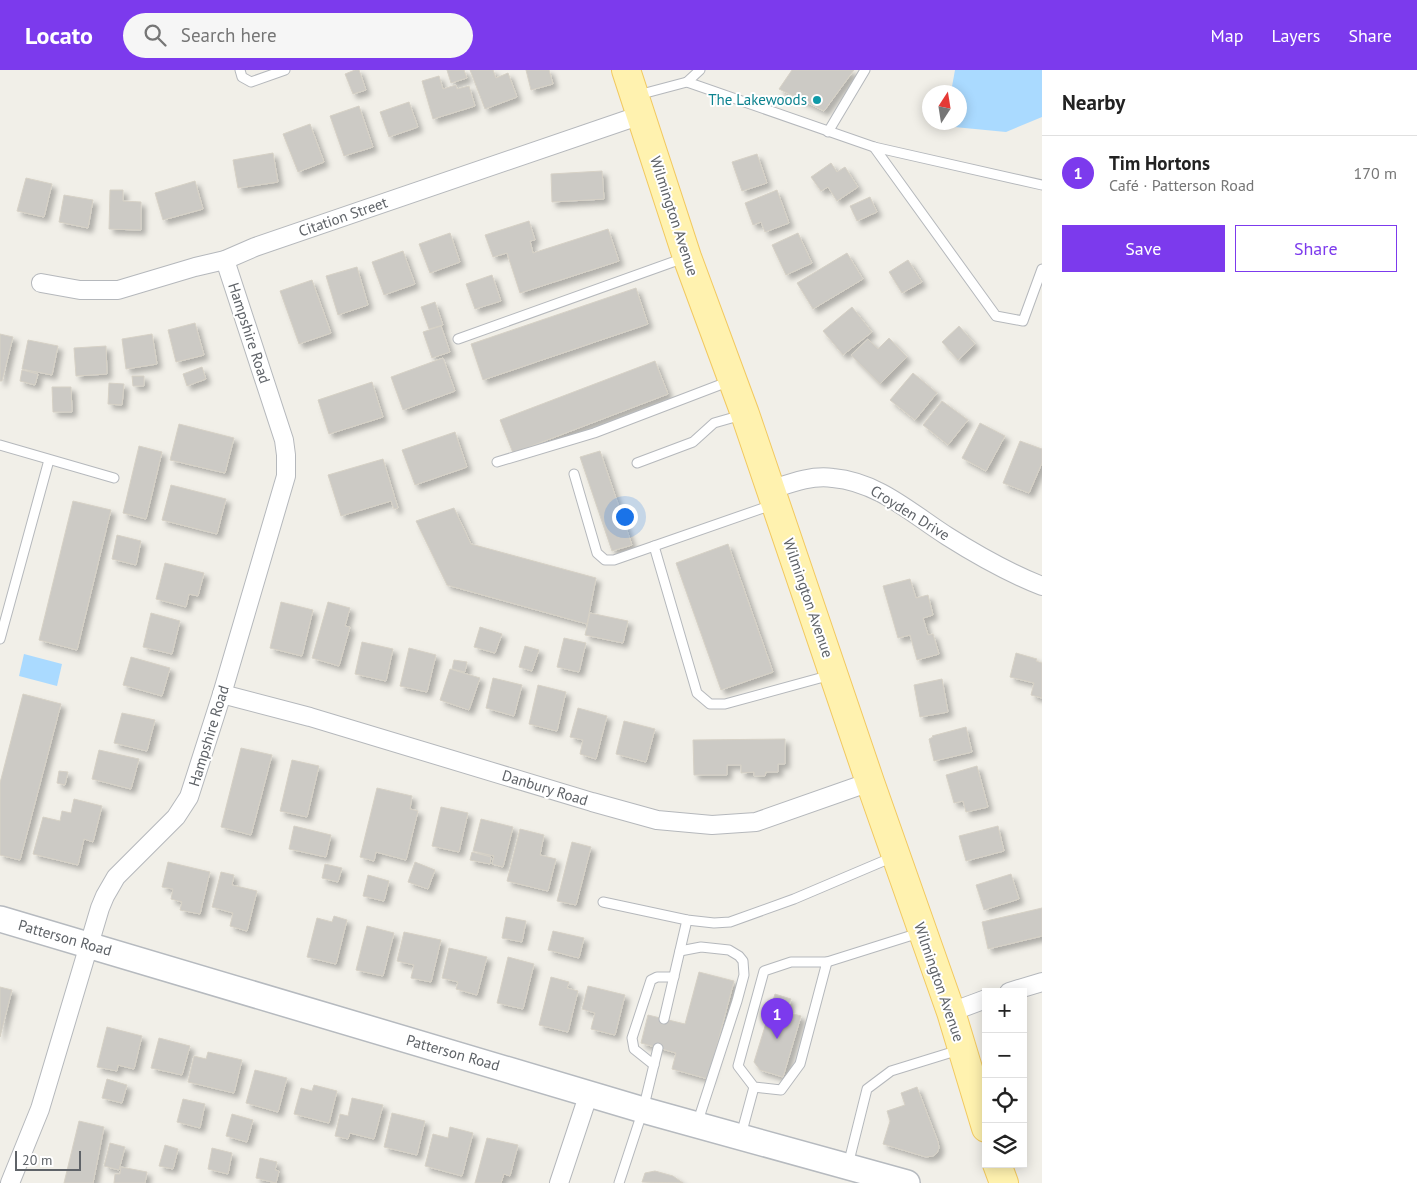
<!DOCTYPE html>
<html lang="en">
<head>
<meta charset="utf-8">
<style>
	:root { --surface:#fff; --page:#f6f6f6; --text:#222; --muted:#767676; --line:#e0e0e0; --accent:#7c3aed }
	body { margin:0; font-family:"PT Sans",sans-serif; background:var(--page); color:var(--text) }
	.controls { position:absolute; right:15px; bottom:15px; display:grid; overflow:hidden; border-radius:0px; box-shadow:0 2px 12px #0003 }
	.controls button { width:45px; height:45px; display:grid; place-items:center; padding:0; border:0; border-bottom:1px solid var(--line); background:var(--surface); color:var(--text); font:25px sans-serif }
	.compass { position:absolute; left:922px; top:15px; width:45px; height:45px; border-radius:50%; background:var(--surface); box-shadow:0 2px 12px #0003; rotate:12deg }
	.scale { position:absolute; left:15px; bottom:12px; width:66px; box-sizing:border-box; padding-left:5px; border:2px solid #5f6368; border-top:0; font-size:14px; line-height:18px; white-space:nowrap; color:#5f6368; -webkit-text-stroke:4px #fff; paint-order:stroke }
	.you { position:absolute; left:624px; top:446px; width:18px; height:18px; margin:-12px; border:4px solid #fff; border-radius:50%; background:#1a73e8; box-shadow:0 0 0 8px #1a73e833 }
	.badge { display:grid; place-items:center; width:32px; height:32px; border-radius:50%; background:var(--accent); color:#fff; font-size:16px; font-weight:700 }
	.pin { position:absolute; translate:-50% -41px; filter:drop-shadow(0 1px 2px #0008) }
	.pin::after { content:''; position:absolute; top:26px; width:18px; height:15px; background:inherit; clip-path:polygon(0 0,100% 0,50% 100%) }
	.list { margin:0; padding:0; list-style:none }
	h2 { display:flex; justify-content:space-between; align-items:center; height:65px; margin:0; padding:0 20px; font-size:21px }
	h2 small { font-size:16px; font-weight:400; color:var(--muted) }
	.list li { display:grid; grid-template-columns:32px 1fr auto; gap:15px; align-items:center; box-sizing:border-box; height:75px; padding:0 20px; border-top:1px solid var(--line) }
	.list b { display:block; font-size:19px; white-space:nowrap }
	.list p { margin:0; font-size:16px; white-space:nowrap; color:var(--muted) }
	.list em { font-size:16px; font-style:normal; color:var(--muted) }
	.actions { display:flex; gap:10px; padding:15px 20px }
	.actions a { flex:1; padding:11px 0; border:1px solid var(--accent); border-radius:0px; text-align:center; font-size:18px; color:var(--accent) }
	.actions .main { background:var(--accent); color:#fff }
	.icon { flex:none; width:28px; height:28px; fill:none; stroke:currentColor; stroke-width:2; stroke-linecap:round; stroke-linejoin:round }
	.map { position:relative; flex:none; width:1042px; height:1113px; overflow:hidden }
	header { display:flex; align-items:center; gap:30px; box-sizing:border-box; height:70px; padding:0 25px; background:var(--accent); color:#fff }
	header strong { font-size:24px }
	nav { display:flex; gap:28px; margin-inline-start:auto; font-size:18px }
	.search { width:350px; height:45px; background:var(--page); display:flex; align-items:center; gap:12px; box-sizing:border-box; padding:0 18px; border-radius:28px; color:var(--muted); font-size:19px }
	main { display:flex }
	aside { flex:1; background:var(--surface) }
	.map>svg:first-child { display:block }
</style>
</head>
<body>
<header>
<strong>Locato</strong>
<div class="search"><svg class="icon" aria-label="search" viewBox="0 0 24 24"><circle cx="10" cy="10" r="6"/><path d="M15 15l6 6"/></svg>Search here</div>
<nav><a>Map</a><a>Layers</a><a>Share</a></nav>
</header>
<main>
<div class="map">
<svg width="1042" height="1113" viewBox="0 0 1042 1113">
	<defs>
		<filter id="shadow"><feDropShadow dx="4.5" dy="4.5" stdDeviation="2.5" flood-color="#0004"/></filter>
	</defs>
	<rect width="100%" height="100%" fill="#f1efe8"/>
	<g fill="#aadaff">
		<polygon points="955,0 1042,0 1042,47 1006,62 944,56 945,53 959,52 959,22 951,22"/>
		<polygon points="24,584 62,594 57,616 19,606"/>
	</g>
	<g fill="#cccac5" stroke="#d6d1c6" filter="url(#shadow)">
		<polygon points="355,0 359,0 366,20 353,24 345,4"/>
		<polygon points="447,0 464,0 467,8 451,13"/>
		<polygon points="470,0 493,0 496,8 508,3 517,27 485,39"/>
		<polygon points="526,0 549,0 553,14 531,20"/>
		<polygon points="792,0 854,0 824,41 779,19"/>
		<polygon points="439,6 443,19 456,15 457,19 469,16 475,36 433,49 422,11"/>
		<polygon points="409,32 418,57 389,67 380,42"/>
		<polygon points="359,36 373,77 344,86 330,46"/>
		<polygon points="310,54 324,92 298,102 283,64"/>
		<polygon points="273,83 278,112 238,118 233,90"/>
		<polygon points="757,84 767,113 742,121 732,92"/>
		<polygon points="831,93 837,102 845,97 858,117 837,131 828,117 821,121 811,107"/>
		<polygon points="602,101 604,129 552,132 551,104"/>
		<polygon points="26,108 52,114 44,147 17,141"/>
		<polygon points="195,111 203,139 163,150 155,123"/>
		<polygon points="110,120 123,120 123,131 141,132 141,160 109,159"/>
		<polygon points="777,120 789,153 765,162 761,152 753,155 745,133"/>
		<polygon points="64,125 93,130 88,158 59,152"/>
		<polygon points="870,127 877,142 857,151 850,136"/>
		<polygon points="529,151 535,170 530,171 533,183 608,159 619,191 520,223 507,183 493,187 485,165"/>
		<polygon points="450,163 460,192 430,203 419,174"/>
		<polygon points="798,163 812,193 786,205 772,175"/>
		<polygon points="403,181 415,214 384,225 372,192"/>
		<polygon points="847,183 863,209 813,239 797,213"/>
		<polygon points="908,190 922,212 902,223 889,202"/>
		<polygon points="357,197 368,235 338,245 326,206"/>
		<polygon points="492,205 501,231 475,239 466,214"/>
		<polygon points="312,210 331,263 299,274 280,221"/>
		<polygon points="636,218 648,254 483,310 471,274"/>
		<polygon points="435,232 443,255 429,259 421,237"/>
		<polygon points="852,237 872,262 843,285 823,261"/>
		<polygon points="195,253 204,285 176,292 168,260"/>
		<polygon points="441,256 450,282 432,288 423,262"/>
		<polygon points="959,256 975,274 958,290 942,272"/>
		<polygon points="0,264 13,267 2,311 0,311"/>
		<polygon points="152,264 157,294 126,299 122,269"/>
		<polygon points="889,268 907,287 880,314 851,285 868,269 878,279"/>
		<polygon points="28,270 58,276 52,305 22,299"/>
		<polygon points="106,276 107,304 76,306 74,278"/>
		<polygon points="443,288 455,321 403,340 391,307"/>
		<polygon points="655,291 668,324 513,383 500,350"/>
		<polygon points="202,297 206,309 187,316 183,304"/>
		<polygon points="22,300 38,304 35,315 20,311"/>
		<polygon points="913,303 937,323 915,350 890,330"/>
		<polygon points="132,306 144,306 144,316 133,316"/>
		<polygon points="372,312 383,347 329,364 318,330"/>
		<polygon points="109,313 124,314 122,335 108,334"/>
		<polygon points="52,317 71,317 72,342 53,342"/>
		<polygon points="942,331 968,350 948,375 923,355"/>
		<polygon points="980,353 1005,366 986,401 962,388"/>
		<polygon points="179,354 234,368 225,403 170,390"/>
		<polygon points="455,362 467,397 415,415 402,380"/>
		<polygon points="1020,371 1042,379 1042,393 1029,423 1003,413"/>
		<polygon points="139,376 162,382 146,449 123,443"/>
		<polygon points="600,381 632,475 612,481 580,387"/>
		<polygon points="383,389 398,438 394,439 391,431 341,446 328,405"/>
		<polygon points="171,415 226,429 217,464 162,450"/>
		<polygon points="73,431 111,440 77,580 39,570"/>
		<polygon points="454,438 471,474 596,508 587,554 447,515 416,451"/>
		<polygon points="117,465 141,471 136,495 112,489"/>
		<polygon points="728,474 773,602 721,620 676,493"/>
		<polygon points="165,493 204,503 198,526 189,524 186,537 156,529"/>
		<polygon points="910,509 916,528 928,525 933,545 923,548 928,565 933,564 939,584 917,590 910,565 898,568 883,516"/>
		<polygon points="281,532 313,540 302,586 270,578"/>
		<polygon points="328,532 350,538 345,556 350,557 339,596 312,588"/>
		<polygon points="151,543 180,551 172,584 143,577"/>
		<polygon points="590,543 628,551 623,573 585,565"/>
		<polygon points="480,557 502,564 495,583 474,577"/>
		<polygon points="564,568 586,573 579,602 557,597"/>
		<polygon points="362,572 393,579 386,611 355,604"/>
		<polygon points="525,576 539,580 532,601 519,597"/>
		<polygon points="409,578 436,585 427,622 400,616"/>
		<polygon points="1016,583 1037,589 1036,591 1042,593 1042,628 1031,625 1034,613 1010,607"/>
		<polygon points="131,587 170,598 162,626 123,615"/>
		<polygon points="454,590 467,592 465,602 452,599"/>
		<polygon points="450,599 480,608 469,640 440,630"/>
		<polygon points="493,608 522,615 514,646 486,638"/>
		<polygon points="942,609 948,642 920,647 914,615"/>
		<polygon points="538,615 566,622 557,661 529,654"/>
		<polygon points="23,624 61,634 20,790 0,785 0,713"/>
		<polygon points="578,638 607,646 596,689 580,684 583,670 570,667"/>
		<polygon points="122,643 155,650 147,681 114,673"/>
		<polygon points="624,651 655,659 646,692 616,684"/>
		<polygon points="966,657 972,682 934,691 929,669 933,667 932,666"/>
		<polygon points="785,669 785,694 778,694 778,702 766,702 765,706 754,706 754,702 741,703 741,695 727,695 727,705 694,705 693,670"/>
		<polygon points="241,678 272,685 251,765 221,757"/>
		<polygon points="99,680 139,689 131,719 92,709"/>
		<polygon points="292,690 319,696 307,747 280,741"/>
		<polygon points="977,696 988,737 966,742 963,731 954,733 946,705"/>
		<polygon points="59,701 68,702 65,715 57,713"/>
		<polygon points="377,718 412,726 410,739 418,741 406,790 376,782 374,791 360,787"/>
		<polygon points="74,729 102,736 93,772 84,769 78,795 33,784 43,747 60,751 62,741 71,743"/>
		<polygon points="441,737 468,743 459,782 432,776"/>
		<polygon points="481,749 513,757 503,797 492,794 494,786 473,781"/>
		<polygon points="294,756 331,765 326,787 289,779"/>
		<polygon points="998,756 1004,781 966,791 959,766"/>
		<polygon points="520,759 544,765 540,785 556,789 548,821 507,811"/>
		<polygon points="572,772 591,777 576,835 557,831"/>
		<polygon points="472,782 491,787 490,794 470,790"/>
		<polygon points="168,792 210,802 200,844 180,840 182,832 171,829 173,819 162,817"/>
		<polygon points="415,792 435,800 428,819 408,812"/>
		<polygon points="325,794 342,798 338,812 322,808"/>
		<polygon points="221,802 234,805 232,815 257,821 247,861 230,856 233,843 212,837"/>
		<polygon points="1011,804 1019,829 984,840 976,815"/>
		<polygon points="368,805 389,811 384,831 363,826"/>
		<polygon points="1042,838 1042,866 988,879 982,852"/>
		<polygon points="334,846 347,850 336,894 307,887 317,848 332,852"/>
		<polygon points="506,847 526,851 522,872 502,868"/>
		<polygon points="367,856 394,863 383,906 356,900"/>
		<polygon points="553,861 584,868 579,888 548,880"/>
		<polygon points="404,862 441,870 431,912 411,908 414,895 397,891"/>
		<polygon points="449,878 487,887 477,925 456,919 458,912 442,908"/>
		<polygon points="508,887 534,894 523,939 497,933"/>
		<polygon points="699,902 734,911 708,1009 672,999 676,983 641,973 648,945 685,954"/>
		<polygon points="551,907 569,912 567,918 578,921 568,962 539,955"/>
		<polygon points="588,916 625,925 615,965 591,959 595,943 582,939"/>
		<polygon points="0,917 12,920 0,967"/>
		<polygon points="775,924 791,929 787,942 801,946 783,1007 760,1000 754,992"/>
		<polygon points="107,957 142,966 134,999 118,995 117,1001 97,997"/>
		<polygon points="159,968 190,976 182,1005 151,998"/>
		<polygon points="208,982 242,990 234,1023 188,1012 194,986 206,989"/>
		<polygon points="255,1000 287,1008 278,1042 246,1033"/>
		<polygon points="107,1009 127,1015 122,1033 102,1028"/>
		<polygon points="314,1015 337,1021 329,1053 294,1044 301,1018 312,1021"/>
		<polygon points="917,1017 938,1072 939,1078 937,1083 933,1086 926,1087 883,1074 890,1051 887,1041 905,1035 901,1023"/>
		<polygon points="352,1028 383,1035 374,1069 350,1063 348,1069 335,1066 340,1044 348,1046"/>
		<polygon points="183,1029 205,1034 200,1058 177,1052"/>
		<polygon points="392,1043 425,1051 417,1085 384,1077"/>
		<polygon points="232,1044 253,1050 247,1072 226,1066"/>
		<polygon points="79,1051 104,1057 93,1113 64,1113"/>
		<polygon points="450,1057 473,1063 462,1106 425,1096 433,1064 448,1068"/>
		<polygon points="487,1068 518,1075 510,1106 504,1104 501,1113 475,1113"/>
		<polygon points="110,1073 125,1077 119,1100 104,1096"/>
		<polygon points="165,1075 178,1079 173,1099 159,1096"/>
		<polygon points="212,1078 232,1083 228,1104 208,1099"/>
		<polygon points="260,1088 277,1092 275,1100 279,1101 276,1113 256,1108"/>
		<polygon points="121,1097 147,1102 145,1113 114,1113 115,1104 120,1104"/>
		<polygon points="655,1101 673,1106 683,1113 642,1112 645,1103"/>
	</g>
	<g fill="none" stroke-linecap="round" stroke-linejoin="round">
		<defs>
			<g id="lane">
				<polyline points="240,0 242,7 251,12 285,0"/>
				<polyline points="687,12 700,0"/>
				<polyline points="638,25 687,12 874,77 1042,115"/>
				<polyline points="828,62 865,0"/>
				<polyline points="874,77 996,246 1023,251 1042,199"/>
				<polyline points="458,269 684,188"/>
				<polyline points="0,375 114,408"/>
				<polyline points="497,392 594,363 730,311"/>
				<polyline points="637,393 693,372 714,353 742,345"/>
				<polyline points="574,404 597,483 605,490 614,490 772,435"/>
				<polyline points="654,476 697,623 710,634 725,634 831,605"/>
				<polyline points="0,569 49,390"/>
				<polyline points="603,832 687,850 714,853 730,852 794,829 893,787"/>
				<polyline points="680,881 701,877 729,880 739,886 743,891 744,905 737,931 697,1054"/>
				<polygon points="791,892 827,892 800,994 781,1020 754,1017 738,996 764,901"/>
				<polyline points="827,892 919,863"/>
				<polyline points="664,949 687,850"/>
				<polyline points="654,995 634,979 632,968 651,910 657,907 674,907"/>
				<polyline points="741,1065 754,1017"/>
				<polyline points="848,1095 867,1019 891,1001 959,980"/>
				<polyline points="619,1113 643,1040 658,978"/>
			</g>
			<g id="street">
				<polyline points="41,213 80,220 118,220 195,197 225,190 255,177 641,45"/>
				<path d="M770 420C791 413 811 405 833 408 878 412 911 443 947 466 977 485 1009 503 1042 516"/>
				<polyline points="222,624 310,647 592,732 657,750 712,755 756,752 870,712"/>
				<polyline points="1009,922 1042,912"/>
				<polyline points="951,942 986,929"/>
				<polyline points="10,1113 40,1039 100,838 105,826 116,807 176,747 189,727 222,624 286,406 286,385 284,370 225,190"/>
				<polyline points="559,1113 589,1023"/>
			</g>
			<polyline id="secondary" points="0,849 643,1040 907,1113"/>
			<g id="primary">
				<polyline points="626,0 687,187 745,344 870,712 951,942 986,1058"/>
				<polyline points="997,1094 1004,1113"/>
			</g>
		</defs>
		<use href="#lane" stroke="#b5b8bc" stroke-width="11"/>
		<use href="#street" stroke="#b5b8bc" stroke-width="20"/>
		<use href="#secondary" stroke="#b6babf" stroke-width="28"/>
		<use href="#primary" stroke="#f2c960" stroke-width="30"/>
		<use href="#lane" stroke="#fff" stroke-width="9"/>
		<use href="#street" stroke="#fff" stroke-width="18"/>
		<use href="#secondary" stroke="#fff" stroke-width="25"/>
		<use href="#primary" stroke="#fff2af" stroke-width="28"/>
	</g>
	<circle fill="#0f9aa8" stroke="#fff" stroke-width="2" cx="817" cy="30" r="5"/>
	<g text-anchor="middle" stroke-width="4" stroke-linejoin="round" paint-order="stroke">
		<g font-size="15" fill="#0d838f" stroke="#fff" text-anchor="end">
			<text x="807" y="35">The Lakewoods</text>
		</g>
		<g font-size="15" fill="#5f6368" stroke="#fff">
			<text transform="translate(674 146) rotate(72)" y="5">Wilmington Avenue</text>
			<text transform="translate(343 147) rotate(-19)" y="5">Citation Street</text>
			<text transform="translate(249 263) rotate(72)" y="5">Hampshire Road</text>
			<text transform="translate(910 443) rotate(32)" y="5">Croyden Drive</text>
			<text transform="translate(808 528) rotate(71)" y="5">Wilmington Avenue</text>
			<text transform="translate(209 666) rotate(-73)" y="5">Hampshire Road</text>
			<text transform="translate(545 718) rotate(17)" y="5">Danbury Road</text>
			<text transform="translate(65 868) rotate(16)" y="5">Patterson Road</text>
			<text transform="translate(939 912) rotate(71)" y="5">Wilmington Avenue</text>
			<text transform="translate(453 983) rotate(16)" y="5">Patterson Road</text>
		</g>
	</g>
</svg>
<div class="controls">
<button>+</button>
<button>−</button>
<button><svg class="icon" aria-label="locate" viewBox="0 0 24 24"><circle cx="12" cy="12" r="6"/><path d="M12 2v4M12 18v4M2 12h4M18 12h4"/></svg></button>
<button><svg class="icon" aria-label="layers" viewBox="0 0 24 24"><path d="M12 4l9 5-9 5-9-5zM3 14l9 5 9-5"/></svg></button>
</div>
<svg class="compass" viewBox="-18 -18 36 36"><path d="M0-13l5 13h-10z" fill="#e53935"/><path d="M0 13l5-13h-10z" fill="#767676"/></svg>
<div class="scale">20 m</div>
<div class="you"></div>
<div class="pin badge" style="left:777px;top:969px">1</div>
</div>
<aside>
<h2>Nearby<small></small></h2>
<ul class="list">
<li><span class="badge">1</span><div><b>Tim Hortons</b><p>Café · Patterson Road</p></div><em>170 m</em></li>
</ul>
<div class="actions"><a class="main">Save</a><a>Share</a></div>
</aside>
</main>
</body>
</html>
